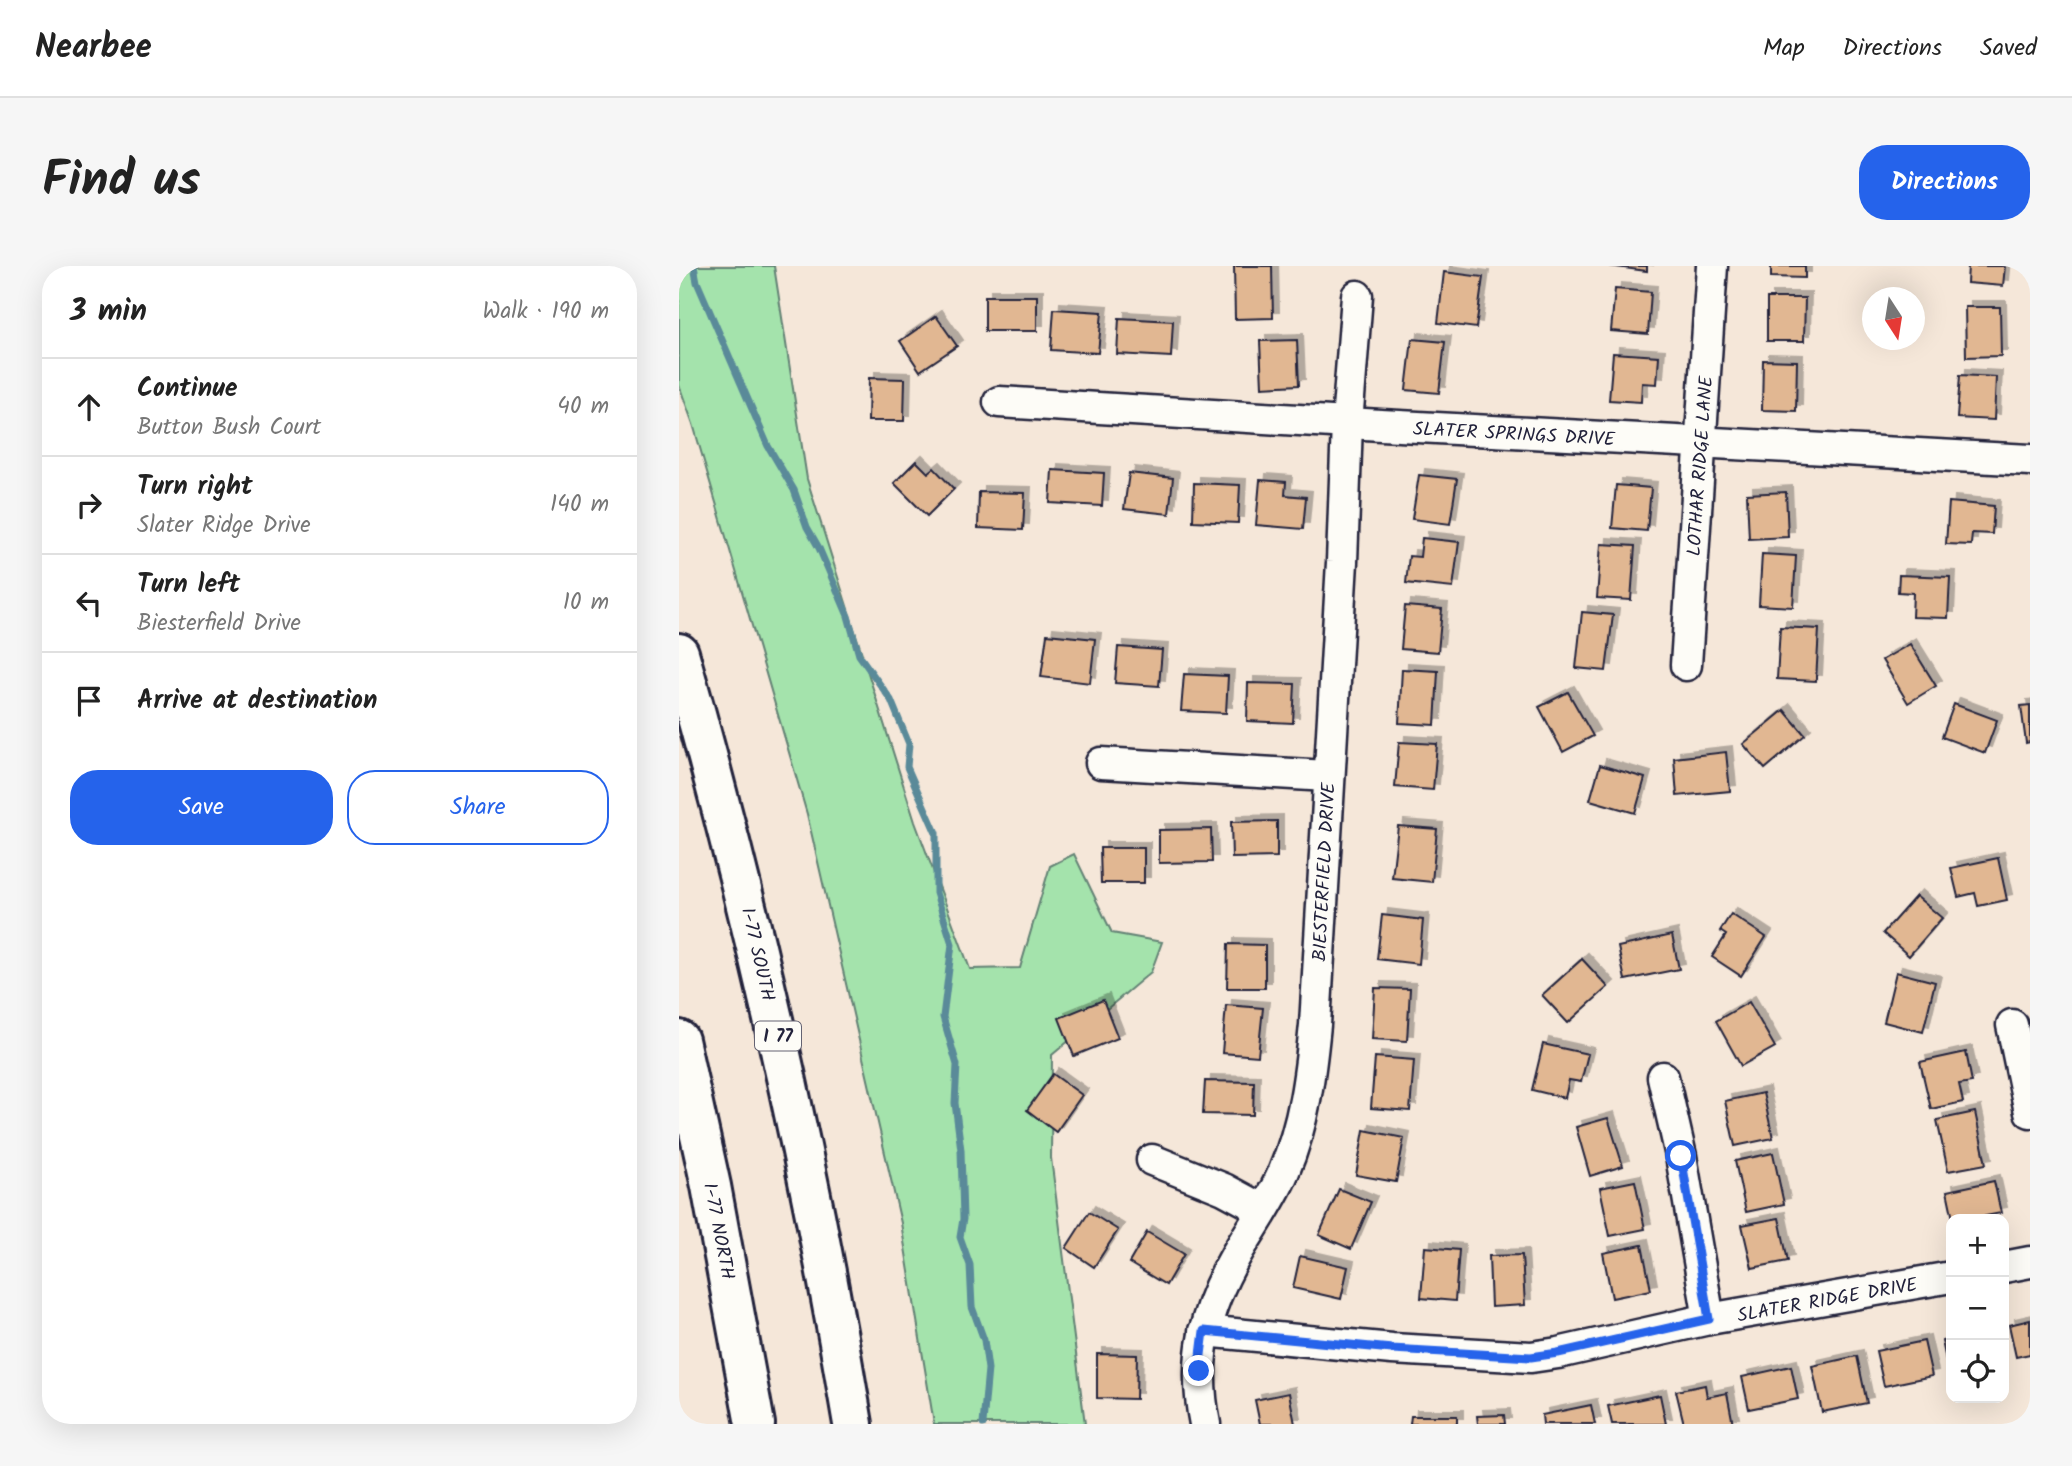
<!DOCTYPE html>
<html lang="en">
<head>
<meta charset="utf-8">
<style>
	:root { --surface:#fff; --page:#f6f6f6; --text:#222; --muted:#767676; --line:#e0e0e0; --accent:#2563eb }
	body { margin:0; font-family:Kalam,sans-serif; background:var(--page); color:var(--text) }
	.controls { position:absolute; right:21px; bottom:21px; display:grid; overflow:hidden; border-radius:14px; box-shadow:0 7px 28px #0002 }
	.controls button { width:63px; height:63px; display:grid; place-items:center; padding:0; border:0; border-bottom:2px solid var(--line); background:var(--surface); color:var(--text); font:35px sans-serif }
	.compass { position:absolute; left:1183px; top:21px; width:63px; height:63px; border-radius:50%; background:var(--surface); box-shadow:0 7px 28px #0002; rotate:168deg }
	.stop { position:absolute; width:21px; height:21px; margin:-16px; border:5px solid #2563eb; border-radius:50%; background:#fff }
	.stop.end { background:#2563eb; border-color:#fff; box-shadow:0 2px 7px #0008 }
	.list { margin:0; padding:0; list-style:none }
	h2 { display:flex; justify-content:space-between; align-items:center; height:91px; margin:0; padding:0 28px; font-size:30px }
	h2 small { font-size:23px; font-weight:400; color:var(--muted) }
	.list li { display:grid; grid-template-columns:46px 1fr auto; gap:21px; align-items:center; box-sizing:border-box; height:98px; padding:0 28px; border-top:2px solid var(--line) }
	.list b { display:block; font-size:26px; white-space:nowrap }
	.list p { margin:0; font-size:23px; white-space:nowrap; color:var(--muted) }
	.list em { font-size:23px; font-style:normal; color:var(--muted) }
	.actions { display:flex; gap:14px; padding:21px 28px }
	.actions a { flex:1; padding:16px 0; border:2px solid var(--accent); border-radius:28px; text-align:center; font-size:24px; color:var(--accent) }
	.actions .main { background:var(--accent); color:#fff }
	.icon { flex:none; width:38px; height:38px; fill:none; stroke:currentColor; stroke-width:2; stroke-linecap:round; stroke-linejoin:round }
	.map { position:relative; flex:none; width:1351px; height:1158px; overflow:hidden; border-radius:28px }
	header { display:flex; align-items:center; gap:42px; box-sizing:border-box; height:98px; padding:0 35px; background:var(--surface); border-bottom:2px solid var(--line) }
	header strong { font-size:33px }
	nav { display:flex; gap:38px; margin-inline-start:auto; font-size:24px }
	.intro { display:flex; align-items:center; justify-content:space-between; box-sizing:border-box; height:168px; padding:0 42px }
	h1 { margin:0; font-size:49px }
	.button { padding:18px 32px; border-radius:28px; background:var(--accent); color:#fff; font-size:24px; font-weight:700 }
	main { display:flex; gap:42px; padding:0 42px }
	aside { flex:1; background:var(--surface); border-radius:28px; box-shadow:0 7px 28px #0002 }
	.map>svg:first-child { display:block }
</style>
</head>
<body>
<header>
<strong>Nearbee</strong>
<nav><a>Map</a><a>Directions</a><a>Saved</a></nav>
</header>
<div class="intro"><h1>Find us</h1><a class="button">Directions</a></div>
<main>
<aside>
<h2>3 min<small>Walk · 190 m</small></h2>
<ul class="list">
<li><svg class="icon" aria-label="ahead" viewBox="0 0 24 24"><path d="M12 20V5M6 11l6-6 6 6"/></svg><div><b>Continue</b><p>Button Bush Court</p></div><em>40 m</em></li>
<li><svg class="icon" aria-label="right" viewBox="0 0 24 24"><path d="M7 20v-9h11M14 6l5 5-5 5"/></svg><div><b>Turn right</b><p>Slater Ridge Drive</p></div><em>140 m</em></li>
<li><svg class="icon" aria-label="left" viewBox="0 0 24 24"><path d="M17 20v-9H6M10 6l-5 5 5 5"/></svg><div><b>Turn left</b><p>Biesterfield Drive</p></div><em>10 m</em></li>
<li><svg class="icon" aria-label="arrive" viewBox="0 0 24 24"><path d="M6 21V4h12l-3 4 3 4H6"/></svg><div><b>Arrive at destination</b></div></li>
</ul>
<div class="actions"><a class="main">Save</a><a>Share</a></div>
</aside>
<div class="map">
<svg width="1351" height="1158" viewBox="0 0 1351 1158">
	<defs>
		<filter id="shadow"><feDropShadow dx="6" dy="-6" stdDeviation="0" flood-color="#0004"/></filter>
	</defs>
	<rect width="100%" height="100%" fill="#f5e7d9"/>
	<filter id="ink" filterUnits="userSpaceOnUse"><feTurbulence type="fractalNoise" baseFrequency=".0143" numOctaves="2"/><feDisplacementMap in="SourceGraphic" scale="14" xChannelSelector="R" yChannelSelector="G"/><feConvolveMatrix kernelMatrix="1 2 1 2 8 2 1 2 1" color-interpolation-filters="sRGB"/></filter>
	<g filter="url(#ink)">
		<polygon fill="#a4e3ac" stroke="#638274" stroke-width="2" points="0,0 95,0 128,213 236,556 291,703 341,702 371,600 395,588 433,667 483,676 472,706 373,789 372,892 406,1158 255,1158 222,957 128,548 14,158 0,119"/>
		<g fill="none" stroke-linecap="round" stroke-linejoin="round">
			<polyline stroke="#5a8a99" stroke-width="7" points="15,0 18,16 89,180 115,224 128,261 140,282 169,350 180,389 212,434 230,478 228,501 257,567 257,627 273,678 264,751 278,799 276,837 282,884 284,953 281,971 291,999 293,1041 305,1074 309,1103 304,1158"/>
		</g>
		<g fill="#e1b792" stroke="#22223b" stroke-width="2" filter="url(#shadow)">
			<polygon points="555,0 593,0 594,52 556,53"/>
			<polygon points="930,0 968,0 968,5"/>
			<polygon points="1092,0 1126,0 1126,12 1092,11"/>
			<polygon points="1289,0 1326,0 1324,20 1288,17"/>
			<polygon points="765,6 804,11 797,62 759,57"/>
			<polygon points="936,23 972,26 969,68 932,65"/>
			<rect x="306" y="30" width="52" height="35"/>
			<polygon points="1088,32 1126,32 1125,75 1088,75"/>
			<polygon points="1286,41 1321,41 1322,90 1287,91"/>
			<polygon points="375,43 423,46 419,87 372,84"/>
			<polygon points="257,50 278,80 241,105 221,75"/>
			<polygon points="440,52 494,55 492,91 438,88"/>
			<polygon points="733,73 766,76 760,127 727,124"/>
			<polygon points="618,74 620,119 583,121 581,75"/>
			<polygon points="934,87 980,90 978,118 963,117 962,136 930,134"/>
			<polygon points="1084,94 1118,95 1117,145 1083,144"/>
			<polygon points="1281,109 1317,111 1315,154 1278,152"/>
			<polygon points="190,112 226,113 225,155 189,155"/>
			<polygon points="237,195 249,207 255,202 275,223 248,250 215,217"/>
			<polygon points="373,204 425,207 423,240 371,237"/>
			<polygon points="450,207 494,212 490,248 445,243"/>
			<polygon points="740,209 778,213 771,258 733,253"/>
			<polygon points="581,214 607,216 606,229 627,231 624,263 577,259"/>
			<polygon points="515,217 561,219 559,257 514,255"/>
			<polygon points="937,219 972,222 968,265 933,262"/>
			<polygon points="300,226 346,227 344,264 299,262"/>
			<polygon points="1107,226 1109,271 1070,273 1068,228"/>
			<polygon points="1270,236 1315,240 1313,268 1293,267 1292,279 1267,278"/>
			<polygon points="743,272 780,276 774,322 727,317 730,290 741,291"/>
			<polygon points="922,278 956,280 952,334 918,332"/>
			<polygon points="1083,288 1117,290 1114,341 1080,339"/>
			<polygon points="1220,309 1271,311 1269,352 1233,351 1234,327 1219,326"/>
			<polygon points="726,340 763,343 759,386 722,383"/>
			<polygon points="903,346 934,349 927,405 897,402"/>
			<polygon points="1101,361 1140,363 1137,415 1098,413"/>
			<polygon points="368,368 416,373 411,417 362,411"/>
			<polygon points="1231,378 1257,420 1229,437 1203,394"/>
			<polygon points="439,381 483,384 480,420 436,417"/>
			<polygon points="723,403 759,405 756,459 720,457"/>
			<polygon points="505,408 549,410 547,447 502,445"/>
			<polygon points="569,417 616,418 614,457 568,455"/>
			<polygon points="889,426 914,470 884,486 860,441"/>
			<polygon points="1275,438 1318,454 1306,487 1263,471"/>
			<polygon points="1351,439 1351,476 1347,477 1342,440"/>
			<polygon points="1105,444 1126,469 1086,503 1064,478"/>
			<polygon points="720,476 758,478 754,524 716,521"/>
			<polygon points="1047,486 1051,525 998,530 995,492"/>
			<polygon points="921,499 966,512 956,547 911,534"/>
			<polygon points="598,555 598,591 553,592 552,556"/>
			<polygon points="719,560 758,563 753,616 713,612"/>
			<polygon points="532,563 533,596 480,597 480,564"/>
			<polygon points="421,582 465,582 465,617 422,617"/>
			<polygon points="1319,592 1328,634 1299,640 1296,627 1279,631 1272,602"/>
			<polygon points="1237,630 1263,652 1230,690 1204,667"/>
			<polygon points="1052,648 1087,671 1062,710 1033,691 1047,669 1041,665"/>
			<polygon points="703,649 744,654 740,698 698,693"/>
			<polygon points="993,669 1000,703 946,714 939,681"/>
			<polygon points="549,678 586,679 586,722 548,722"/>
			<polygon points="903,693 929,721 889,757 863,729"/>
			<polygon points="1217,706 1256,716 1244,766 1205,756"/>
			<polygon points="696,722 731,723 728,775 693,773"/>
			<polygon points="424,734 439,772 395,790 380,752"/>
			<polygon points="1070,736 1096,781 1062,800 1037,755"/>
			<polygon points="547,739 584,742 579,790 543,787"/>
			<polygon points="864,778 909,788 902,816 890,814 886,832 853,824"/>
			<polygon points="1287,786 1293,816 1280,818 1284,836 1252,843 1241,796"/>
			<polygon points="696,791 735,794 731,845 692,842"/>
			<polygon points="374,808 403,829 377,866 348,844"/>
			<polygon points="526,815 575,816 574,849 524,848"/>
			<polygon points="1084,827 1094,872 1056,880 1046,835"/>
			<polygon points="1296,846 1307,898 1269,905 1258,854"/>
			<polygon points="929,852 944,900 911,910 897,861"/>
			<polygon points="685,864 725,872 717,916 677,909"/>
			<polygon points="1094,887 1105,938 1067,946 1056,895"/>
			<polygon points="956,915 966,963 931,970 921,922"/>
			<polygon points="1315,915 1322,947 1292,953 1274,953 1268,925"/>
			<polygon points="660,923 692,936 672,983 640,969"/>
			<polygon points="410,946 439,964 415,1001 387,982"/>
			<polygon points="1100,952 1109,995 1073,1002 1063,959"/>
			<polygon points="468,966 505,988 487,1019 450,997"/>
			<polygon points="963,979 972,1024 933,1032 924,987"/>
			<polygon points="746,981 780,984 776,1035 742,1032"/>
			<polygon points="843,989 846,1039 812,1041 810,990"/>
			<polygon points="621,990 669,1001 662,1033 614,1022"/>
			<polygon points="1351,1054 1351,1088 1337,1091 1330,1059"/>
			<polygon points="1272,1073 1272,1113 1271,1113 1263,1075"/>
			<polygon points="1245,1075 1253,1110 1205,1120 1197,1085"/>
			<polygon points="418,1088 458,1089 457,1133 418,1132"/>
			<polygon points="1178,1090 1188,1137 1143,1146 1133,1100"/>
			<polygon points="1112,1100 1119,1133 1070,1143 1063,1111"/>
			<polygon points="1026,1119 1028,1131 1048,1127 1054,1158 1005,1158 997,1125"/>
			<polygon points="610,1127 616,1158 581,1158 576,1134"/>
			<polygon points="981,1129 987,1158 933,1158 929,1140"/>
			<polygon points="912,1139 916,1158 864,1158 863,1149"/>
			<polygon points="825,1149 826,1158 799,1158 798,1150"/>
			<polygon points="732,1150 778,1150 778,1158 731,1158"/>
		</g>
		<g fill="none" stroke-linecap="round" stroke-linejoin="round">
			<defs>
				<g id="street">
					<polyline points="320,136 702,159 1351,194"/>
					<polyline points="1007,399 1033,0"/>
					<polyline points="422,497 649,510"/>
					<polyline points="1333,759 1351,846"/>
					<polyline points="984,811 1002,890 1030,1053"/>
					<polyline points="473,894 545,923 584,944"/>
					<polyline points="1325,1001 1351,996"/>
					<polyline points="525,1065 713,1083 852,1091 879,1087 1030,1053 1272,1011"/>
					<path d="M526 1158C513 1094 525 1045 557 989 573 961 593 934 605 905 625 858 631 809 636 759L663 296 668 157 678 30"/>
				</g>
				<g id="highway">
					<path d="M0 387C72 641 131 897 174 1158"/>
					<polyline points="0,774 32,920 76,1158"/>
				</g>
			</defs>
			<use href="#street" stroke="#22223b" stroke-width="35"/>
			<use href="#highway" stroke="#22223b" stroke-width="44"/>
			<use href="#street" stroke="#fdfcf7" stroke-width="30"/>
			<use href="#highway" stroke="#fdfcf7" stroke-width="38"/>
		</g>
	</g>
	<g fill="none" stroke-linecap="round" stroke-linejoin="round" filter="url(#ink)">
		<polyline stroke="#2563eb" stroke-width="9" points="520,1105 525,1065 713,1083 852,1091 879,1087 1030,1053 1002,890"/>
	</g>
	<g text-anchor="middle" stroke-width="7" stroke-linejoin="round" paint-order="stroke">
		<rect fill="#fdfcf7" stroke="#646373" stroke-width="2" x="76" y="755.5" width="46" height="29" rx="5"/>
		<g font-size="18" font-weight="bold" fill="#22223b">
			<text x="99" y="776">I 77</text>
		</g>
		<g font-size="19" fill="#22223b" stroke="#fdfcf7">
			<text transform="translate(835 167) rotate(3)" y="7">SLATER SPRINGS DRIVE</text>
			<text transform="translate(1020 200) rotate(-86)" y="7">LOTHAR RIDGE LANE</text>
			<text transform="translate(644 606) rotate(-87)" y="7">BIESTERFIELD DRIVE</text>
			<text transform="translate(80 688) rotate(77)" y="7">I-77 SOUTH</text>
			<text transform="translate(41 965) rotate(79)" y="7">I-77 NORTH</text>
			<text transform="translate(1148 1033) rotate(-10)" y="7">SLATER RIDGE DRIVE</text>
		</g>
	</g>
</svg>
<div class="controls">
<button>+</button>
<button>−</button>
<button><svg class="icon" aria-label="locate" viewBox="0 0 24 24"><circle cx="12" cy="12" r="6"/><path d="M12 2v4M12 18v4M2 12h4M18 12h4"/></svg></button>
</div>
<svg class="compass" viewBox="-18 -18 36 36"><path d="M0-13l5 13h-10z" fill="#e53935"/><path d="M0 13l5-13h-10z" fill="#767676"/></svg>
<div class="stop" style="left:1002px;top:890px"></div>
<div class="stop end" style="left:520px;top:1105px"></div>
</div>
</main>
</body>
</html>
